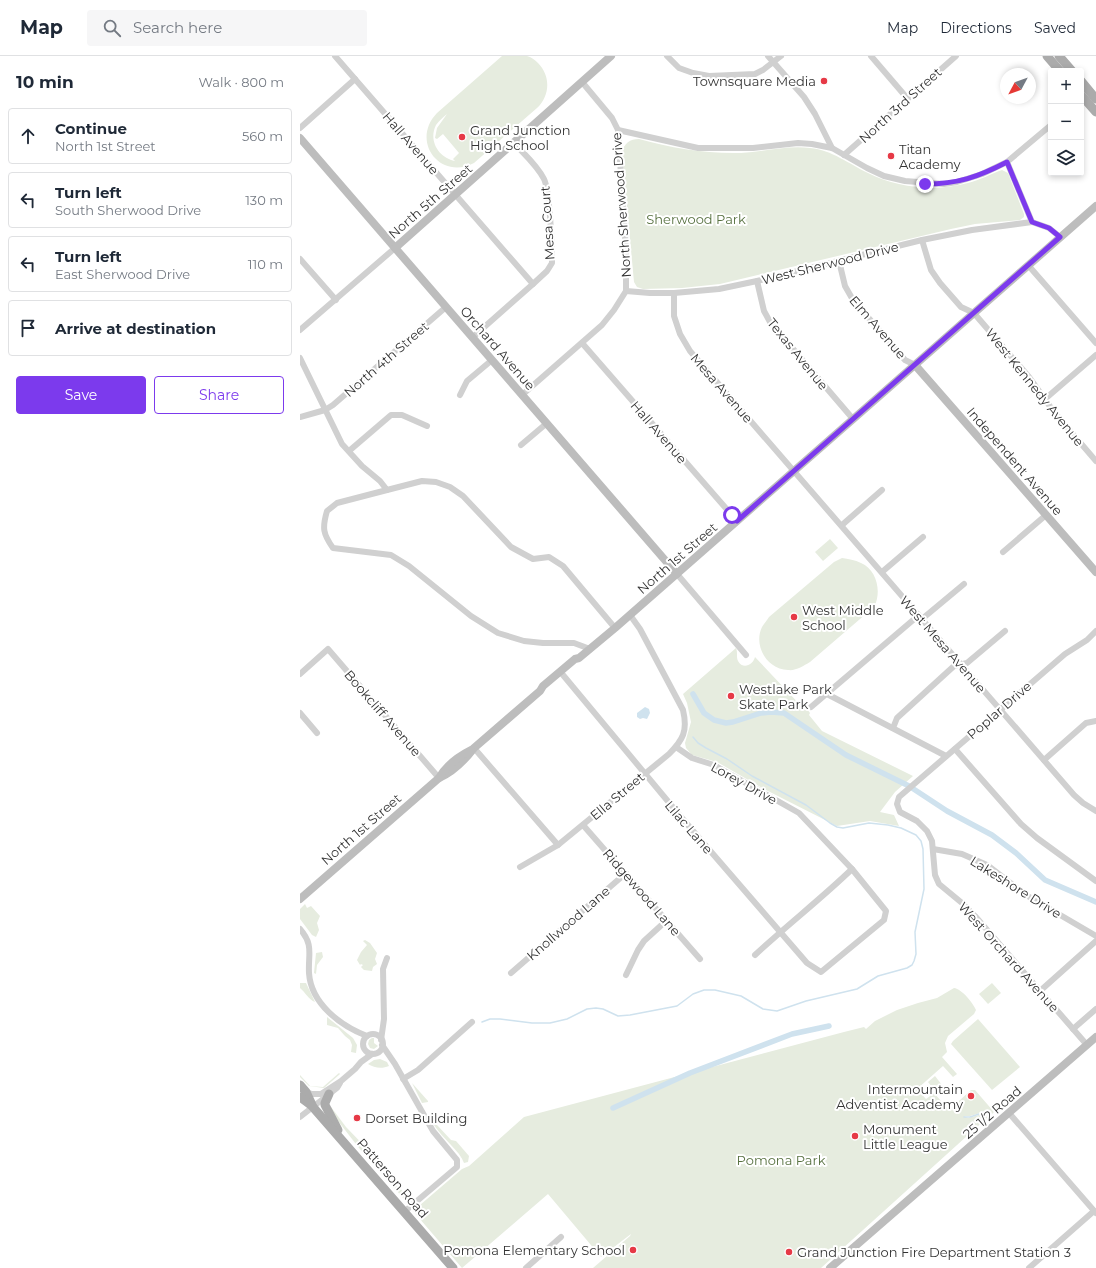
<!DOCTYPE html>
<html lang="en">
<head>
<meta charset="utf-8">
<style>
	:root { --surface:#fff; --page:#f6f6f7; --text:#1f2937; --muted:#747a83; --line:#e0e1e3; --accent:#7c3aed }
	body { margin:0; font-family:Montserrat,sans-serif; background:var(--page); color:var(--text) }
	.controls { position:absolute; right:12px; top:12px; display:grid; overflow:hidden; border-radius:4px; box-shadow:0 2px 6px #0003 }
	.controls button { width:36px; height:36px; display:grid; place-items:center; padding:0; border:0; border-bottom:1px solid var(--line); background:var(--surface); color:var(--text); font:20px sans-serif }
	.compass { position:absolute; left:700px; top:12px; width:36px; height:36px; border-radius:50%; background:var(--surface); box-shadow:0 2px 6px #0003; rotate:229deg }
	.stop { position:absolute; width:12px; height:12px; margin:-9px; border:3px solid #7c3aed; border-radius:50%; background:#fff }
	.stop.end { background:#7c3aed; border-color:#fff; box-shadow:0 1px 4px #0008 }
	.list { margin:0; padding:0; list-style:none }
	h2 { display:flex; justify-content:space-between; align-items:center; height:52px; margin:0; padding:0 16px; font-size:17px }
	h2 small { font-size:13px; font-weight:400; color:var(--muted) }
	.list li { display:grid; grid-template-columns:26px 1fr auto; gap:12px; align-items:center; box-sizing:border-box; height:56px; margin:0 8px 8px; padding:0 8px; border:1px solid var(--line); border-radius:4px }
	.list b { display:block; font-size:15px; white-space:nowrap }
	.list p { margin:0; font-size:13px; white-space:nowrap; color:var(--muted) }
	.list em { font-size:13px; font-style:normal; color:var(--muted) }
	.actions { display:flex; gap:8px; padding:12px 16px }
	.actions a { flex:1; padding:9px 0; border:1px solid var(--accent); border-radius:4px; text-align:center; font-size:14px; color:var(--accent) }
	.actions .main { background:var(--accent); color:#fff }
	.icon { flex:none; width:22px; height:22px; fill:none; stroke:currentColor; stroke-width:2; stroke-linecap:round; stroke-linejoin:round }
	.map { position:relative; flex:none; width:796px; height:1212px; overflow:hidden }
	header { display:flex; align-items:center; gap:24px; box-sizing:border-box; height:56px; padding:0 20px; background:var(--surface); border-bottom:1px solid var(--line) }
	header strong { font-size:19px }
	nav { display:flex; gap:22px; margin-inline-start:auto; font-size:14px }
	.search { width:280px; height:36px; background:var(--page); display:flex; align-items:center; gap:10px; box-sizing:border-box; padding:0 14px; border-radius:4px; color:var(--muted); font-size:15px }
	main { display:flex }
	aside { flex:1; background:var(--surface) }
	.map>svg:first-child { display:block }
</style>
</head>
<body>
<header>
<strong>Map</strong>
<div class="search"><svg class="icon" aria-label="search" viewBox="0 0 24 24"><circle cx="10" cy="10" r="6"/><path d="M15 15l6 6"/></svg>Search here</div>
<nav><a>Map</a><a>Directions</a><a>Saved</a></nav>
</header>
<main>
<aside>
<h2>10 min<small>Walk · 800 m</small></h2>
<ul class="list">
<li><svg class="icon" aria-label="ahead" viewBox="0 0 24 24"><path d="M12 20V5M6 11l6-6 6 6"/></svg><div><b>Continue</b><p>North 1st Street</p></div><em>560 m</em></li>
<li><svg class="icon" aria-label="left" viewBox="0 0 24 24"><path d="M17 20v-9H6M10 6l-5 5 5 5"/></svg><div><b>Turn left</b><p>South Sherwood Drive</p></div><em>130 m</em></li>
<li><svg class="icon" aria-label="left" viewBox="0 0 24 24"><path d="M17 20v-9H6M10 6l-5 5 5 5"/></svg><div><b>Turn left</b><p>East Sherwood Drive</p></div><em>110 m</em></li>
<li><svg class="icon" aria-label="arrive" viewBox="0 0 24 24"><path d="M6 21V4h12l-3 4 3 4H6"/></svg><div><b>Arrive at destination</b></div></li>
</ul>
<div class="actions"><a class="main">Save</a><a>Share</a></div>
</aside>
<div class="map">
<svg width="796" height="1212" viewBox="0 0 796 1212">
	<rect width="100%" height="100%" fill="#fff"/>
	<g fill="#e6ecdf" fill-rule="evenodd">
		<path d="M202 0C210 0 220 0 227 0 231 1 235 4 238 7 251 20 250 40 237 52L174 107C140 125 110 85 137 57ZM147 58 137 72 135 82 137 83 143 78 159 97 153 103 155 105C139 102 128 85 136 69 139 65 143 61 147 58Z"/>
		<path d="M339 83C372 92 406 98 441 97 464 96 487 89 510 92 532 94 549 108 568 117 598 132 636 136 668 127 680 124 691 118 702 114L708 117 724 158V161L720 164 675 168 651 173 420 228 382 232 343 233 337 231 334 226 322 97C324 87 330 83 339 83Z"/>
		<polygon points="530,483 538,492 523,505 515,496"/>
		<path d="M542 502C548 503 555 504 561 507 577 514 582 536 574 551L510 606C503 610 496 615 488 614 467 613 453 590 462 571 464 568 467 564 469 561L534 506Z"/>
		<path d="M436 592C438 597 436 601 438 605 443 614 453 609 455 601L505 654 507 653 510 657 509 659 522 675 613 720 595 736 580 756 594 759 599 770 570 765 537 770 464 733 417 706 392 699 386 692 385 687 391 666 387 647 383 638Z"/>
		<polygon points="5,848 7,852 11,850 20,860 17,867 19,874 16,881 12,879 0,863 0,853"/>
		<polygon points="65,884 70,887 77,897 75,903 77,908 73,911 72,915 64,914 61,911 63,909 61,908 60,909 57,904 61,896 67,889 63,885"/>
		<polygon points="22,896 23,901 17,909 16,918 14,917 16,897"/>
		<path d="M0 927H6L15 946C9 944 5 936 0 932Z"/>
		<polygon points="692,927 701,937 688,948 679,938"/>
		<path d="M654 932C662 933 673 947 676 954L674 958 648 980 645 987 647 996 642 1001 657 1018 653 1021 643 1010 617 1033 626 1043 634 1037 649 1054 671 1034H675L694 1056 691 1059 690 1056 687 1055 670 1060H664L668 1062 686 1057 688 1058 685 1060 688 1061 521 1212H293L330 1180 331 1178 301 1201 248 1138 162 1212 113 1155 162 1113 169 1110 224 1061 544 976 564 971 566 973 575 965 597 954 618 947 637 942Z"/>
		<polygon points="27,961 53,982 57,989 56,997 51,996 52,989 50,984 45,980 38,972 27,969"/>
		<polygon points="678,963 720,1011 692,1034 651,988 653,985"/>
		<polygon points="72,982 74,982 74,987 78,990 74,993 70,992 68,988 69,984"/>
		<path d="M80 1003 87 1006 89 1010C82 1013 74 1012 68 1008L74 1004Z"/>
		<polygon points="39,1017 40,1018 24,1032 9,1030 0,1021 0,1019 10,1030 23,1031"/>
		<polygon points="635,1020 642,1029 635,1035 628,1026"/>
		<polygon points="112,1027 128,1045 128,1046 122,1047"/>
		<polygon points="31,1051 46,1071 72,1098 88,1122 106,1138 107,1143 105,1145 104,1143 59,1092 28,1052"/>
		<path d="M134 1069H137L151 1084 156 1085 169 1100 168 1106 164 1107C160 1095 142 1082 134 1069Z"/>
	</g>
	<polygon fill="#cfe2ee" points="345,651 349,653 350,657 347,663 343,662 340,663 337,661 337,657"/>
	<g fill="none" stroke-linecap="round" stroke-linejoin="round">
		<g stroke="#cfe2ee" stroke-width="1.5">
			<polyline points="182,966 190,963 200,963 232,967 250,967 267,963 287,953 296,952 303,953 318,960 330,959 377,950 393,938 404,934 415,934 441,940 463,953 477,955 506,945 557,933 578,920 607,912 612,909 614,905 616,898 615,876 624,833 623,793 621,785 616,779 601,772 588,769 569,767 543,772 537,771 530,767 506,749 452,720 427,703 406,692 398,687 393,681"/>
			<polyline points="664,1061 670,1061 685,1056 689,1059"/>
		</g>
		<g stroke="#cfe2ee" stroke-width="5.5">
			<polyline points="393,638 404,657 414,664 426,667 433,666 461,657 471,656 484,657 546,699 609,730 647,755 692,779 716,797 745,824 796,846"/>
			<polyline points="313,1052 390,1017 492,978 529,970"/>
		</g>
		<g stroke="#d0d0d0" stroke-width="6">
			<polyline points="35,0 233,228"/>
			<polyline points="367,0 379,12 393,17 409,20 455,18 463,14 481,0"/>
			<polyline points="468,0 504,41 515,58 532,92"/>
			<polyline points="571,0 607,42"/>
			<polyline points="282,26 312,62 318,74 326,194 326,235"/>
			<polyline points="0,72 55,23"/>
			<polyline points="318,74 398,92 453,92 498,87 512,88 532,92 567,112 584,120 605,125 644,128 657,126 682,118 707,106 751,69"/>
			<polyline points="544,99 656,0"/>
			<polyline points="707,106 732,166 749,172 760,181"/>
			<polyline points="622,184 631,214 640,227 661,251 674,257 679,263 729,321 754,356 796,405"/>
			<polyline points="0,203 36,244"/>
			<polyline points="539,205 545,230 553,244 605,304 615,309"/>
			<polyline points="728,209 796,287"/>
			<polyline points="457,225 464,255 470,266 553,363"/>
			<polyline points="326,235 350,237 374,237 419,233 457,225 622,184 672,174 732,166"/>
			<polyline points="374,237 374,260 380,278 390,295 774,739 783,747 796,755"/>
			<polyline points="0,274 95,192"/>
			<path d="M173 281 233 228 247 215 252 207C252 192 250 135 244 123 237 109 224 98 214 87"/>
			<polyline points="282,287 437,465"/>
			<polyline points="0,302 42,388 62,410 80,425 87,434 122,425 136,426 150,431 163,440 211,491 233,503 249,501 263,510 315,572"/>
			<polyline points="160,339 167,325 192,304"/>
			<polyline points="222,339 302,269 314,254 326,235"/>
			<polyline points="745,343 796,299"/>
			<polyline points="0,361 25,354 33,349 146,251"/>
			<polyline points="221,389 247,367"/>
			<polyline points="49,395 91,359 102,359 127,370"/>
			<path d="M87 434 37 447 27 455C22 472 23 478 33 492L91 499 109 510 171 560 198 577 224 585 243 587H274L290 593"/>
			<polyline points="542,469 582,434"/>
			<polyline points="703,496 746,459"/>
			<polyline points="582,516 623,481"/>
			<polyline points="377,518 446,599"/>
			<polyline points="622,563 664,528"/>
			<polyline points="0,618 28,593 139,722"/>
			<polyline points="263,619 381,761 507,907 521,916 584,864 586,855 552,813 499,757 414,709 392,702 376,691"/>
			<polyline points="527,638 646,700"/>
			<polyline points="511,651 619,559"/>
			<polyline points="0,657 17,677"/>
			<polyline points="593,672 597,662 654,610 667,607 705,575"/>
			<polyline points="174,692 258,789"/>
			<polyline points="655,693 721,768 737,782 796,825"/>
			<polyline points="744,704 786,667 796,665"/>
			<polyline points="283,769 400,903"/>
			<polyline points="633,793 662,798 687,809 726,839 796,880"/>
			<path d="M220 811 258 789 369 698C383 684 388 675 383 654L340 573 330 559"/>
			<path d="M0 873C14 889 8 898 9 917 11 948 41 970 67 980"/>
			<path d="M455 899C487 869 521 843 552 813"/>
			<polyline points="211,917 326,817"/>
			<polyline points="326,919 338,894 344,885 367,864"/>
			<polyline points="740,935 796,885"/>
			<polyline points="773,973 796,953"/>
			<circle cx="73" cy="988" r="10"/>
			<polyline points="81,984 84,963 83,913 87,902"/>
			<polyline points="82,989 95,1008 133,1075 157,1104 157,1111 104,1156"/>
			<polyline points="787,989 675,860 662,847 639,828 635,819 632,785 627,775 617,765 600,756 597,748 599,741 765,598 787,584 796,575"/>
			<polyline points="103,1023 118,1014 172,966"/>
			<polyline points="6,1036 12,1038 21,1038 41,1025 55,1013 61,1006 72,998"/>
			<polyline points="709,1057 796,1157"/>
			<polyline points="0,1061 37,1032 40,1027"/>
			<polyline points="226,1212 261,1181"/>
			<polyline points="729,1212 794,1155"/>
		</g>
		<g stroke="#bdbdbd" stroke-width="8">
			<polyline points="0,82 377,518"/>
			<polyline points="95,192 311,0"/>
			<polyline points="615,309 796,516"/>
			<path d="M139 722C153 716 164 705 174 692L240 635 243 630 275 603 279 602 315 572 796 150"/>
			<path d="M0 843 139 722C146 710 159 700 171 694"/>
			<polyline points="530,1212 796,981"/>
		</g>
		<g stroke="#ababab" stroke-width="9">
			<polyline points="747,0 760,15"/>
			<polyline points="759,0 772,15"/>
			<polyline points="781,25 796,43"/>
			<polyline points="781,39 796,56"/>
			<polyline points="0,1029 6,1036 12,1049"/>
			<polyline points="29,1038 25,1047 25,1049 38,1074"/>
			<polyline points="0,1041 12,1050 153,1212"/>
		</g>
	</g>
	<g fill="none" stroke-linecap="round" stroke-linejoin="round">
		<path stroke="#7c3aed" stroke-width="5" d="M432 459 437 465 760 181 749 172 732 166 707 106C678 121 658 128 625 128"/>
	</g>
	<g fill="#e63946" stroke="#fff" stroke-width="1.5">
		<circle cx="524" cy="25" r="4"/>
		<circle cx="162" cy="81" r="4"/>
		<circle cx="591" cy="100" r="4"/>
		<circle cx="494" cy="561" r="4"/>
		<circle cx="431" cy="640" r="4"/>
		<circle cx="671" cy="1040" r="4"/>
		<circle cx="57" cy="1062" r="4"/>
		<circle cx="555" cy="1080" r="4"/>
		<circle cx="333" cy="1194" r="4"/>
		<circle cx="489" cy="1196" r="4"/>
	</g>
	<g text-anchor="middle" stroke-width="4" stroke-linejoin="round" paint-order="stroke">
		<g font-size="13" fill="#333" stroke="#fff" text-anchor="start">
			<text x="516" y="30" text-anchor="end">Townsquare Media</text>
			<text x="170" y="79">Grand Junction<tspan x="170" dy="15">High School</tspan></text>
			<text x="599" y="98">Titan<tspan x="599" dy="15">Academy</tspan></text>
			<text x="502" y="559">West Middle<tspan x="502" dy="15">School</tspan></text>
			<text x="439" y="638">Westlake Park<tspan x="439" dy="15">Skate Park</tspan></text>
			<text x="663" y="1038" text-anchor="end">Intermountain<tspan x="663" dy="15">Adventist Academy</tspan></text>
			<text x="65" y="1067">Dorset Building</text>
			<text x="563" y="1078">Monument<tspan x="563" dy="15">Little League</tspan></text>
			<text x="325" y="1199" text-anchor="end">Pomona Elementary School</text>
			<text x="497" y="1201">Grand Junction Fire Department Station 3</text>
		</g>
		<g font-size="13" fill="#333" stroke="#fff">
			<text transform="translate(600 49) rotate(-42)" y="5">North 3rd Street</text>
			<text transform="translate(111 87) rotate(49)" y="5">Hall Avenue</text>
			<text transform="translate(130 145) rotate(-41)" y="5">North 5th Street</text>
			<text transform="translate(321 149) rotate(-94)" y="5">North Sherwood Drive</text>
			<text transform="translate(247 167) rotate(-94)" y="5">Mesa Court</text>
			<text transform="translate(530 207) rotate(-14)" y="5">West Sherwood Drive</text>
			<text transform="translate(578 271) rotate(49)" y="5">Elm Avenue</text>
			<text transform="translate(198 292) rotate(49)" y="5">Orchard Avenue</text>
			<text transform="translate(498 298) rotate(51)" y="5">Texas Avenue</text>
			<text transform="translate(86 303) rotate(-41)" y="5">North 4th Street</text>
			<text transform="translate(735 331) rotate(51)" y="5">West Kennedy Avenue</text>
			<text transform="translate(422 332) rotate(49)" y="5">Mesa Avenue</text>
			<text transform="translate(359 376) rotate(49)" y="5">Hall Avenue</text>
			<text transform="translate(715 405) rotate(49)" y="5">Independent Avenue</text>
			<text transform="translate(377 502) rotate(-41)" y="5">North 1st Street</text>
			<text transform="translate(643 588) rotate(49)" y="5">West Mesa Avenue</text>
			<text transform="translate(699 654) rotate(-41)" y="5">Poplar Drive</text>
			<text transform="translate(83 657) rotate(49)" y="5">Bookcliff Avenue</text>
			<text transform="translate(444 727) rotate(29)" y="5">Lorey Drive</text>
			<text transform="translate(317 740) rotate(-40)" y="5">Ella Street</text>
			<text transform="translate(389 771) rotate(49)" y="5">Lilac Lane</text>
			<text transform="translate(61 773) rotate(-41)" y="5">North 1st Street</text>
			<text transform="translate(716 831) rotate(32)" y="5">Lakeshore Drive</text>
			<text transform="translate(342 836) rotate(49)" y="5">Ridgewood Lane</text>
			<text transform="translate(268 867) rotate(-41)" y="5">Knollwood Lane</text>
			<text transform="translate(709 901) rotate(48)" y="5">West Orchard Avenue</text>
			<text transform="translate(692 1056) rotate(-41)" y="5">25 1/2 Road</text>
			<text transform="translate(93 1122) rotate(49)" y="5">Patterson Road</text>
		</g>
		<g font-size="13" fill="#56703f" stroke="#fff">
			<text x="396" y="168">Sherwood Park</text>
			<text x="481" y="1109">Pomona Park</text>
		</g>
	</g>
</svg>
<div class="controls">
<button>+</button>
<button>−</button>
<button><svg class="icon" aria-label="layers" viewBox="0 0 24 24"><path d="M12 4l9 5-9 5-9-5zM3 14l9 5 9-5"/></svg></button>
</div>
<svg class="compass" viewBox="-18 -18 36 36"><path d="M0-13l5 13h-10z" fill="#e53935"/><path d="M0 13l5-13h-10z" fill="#747a83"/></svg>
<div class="stop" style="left:432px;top:459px"></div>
<div class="stop end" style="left:625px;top:128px"></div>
</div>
</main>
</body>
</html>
